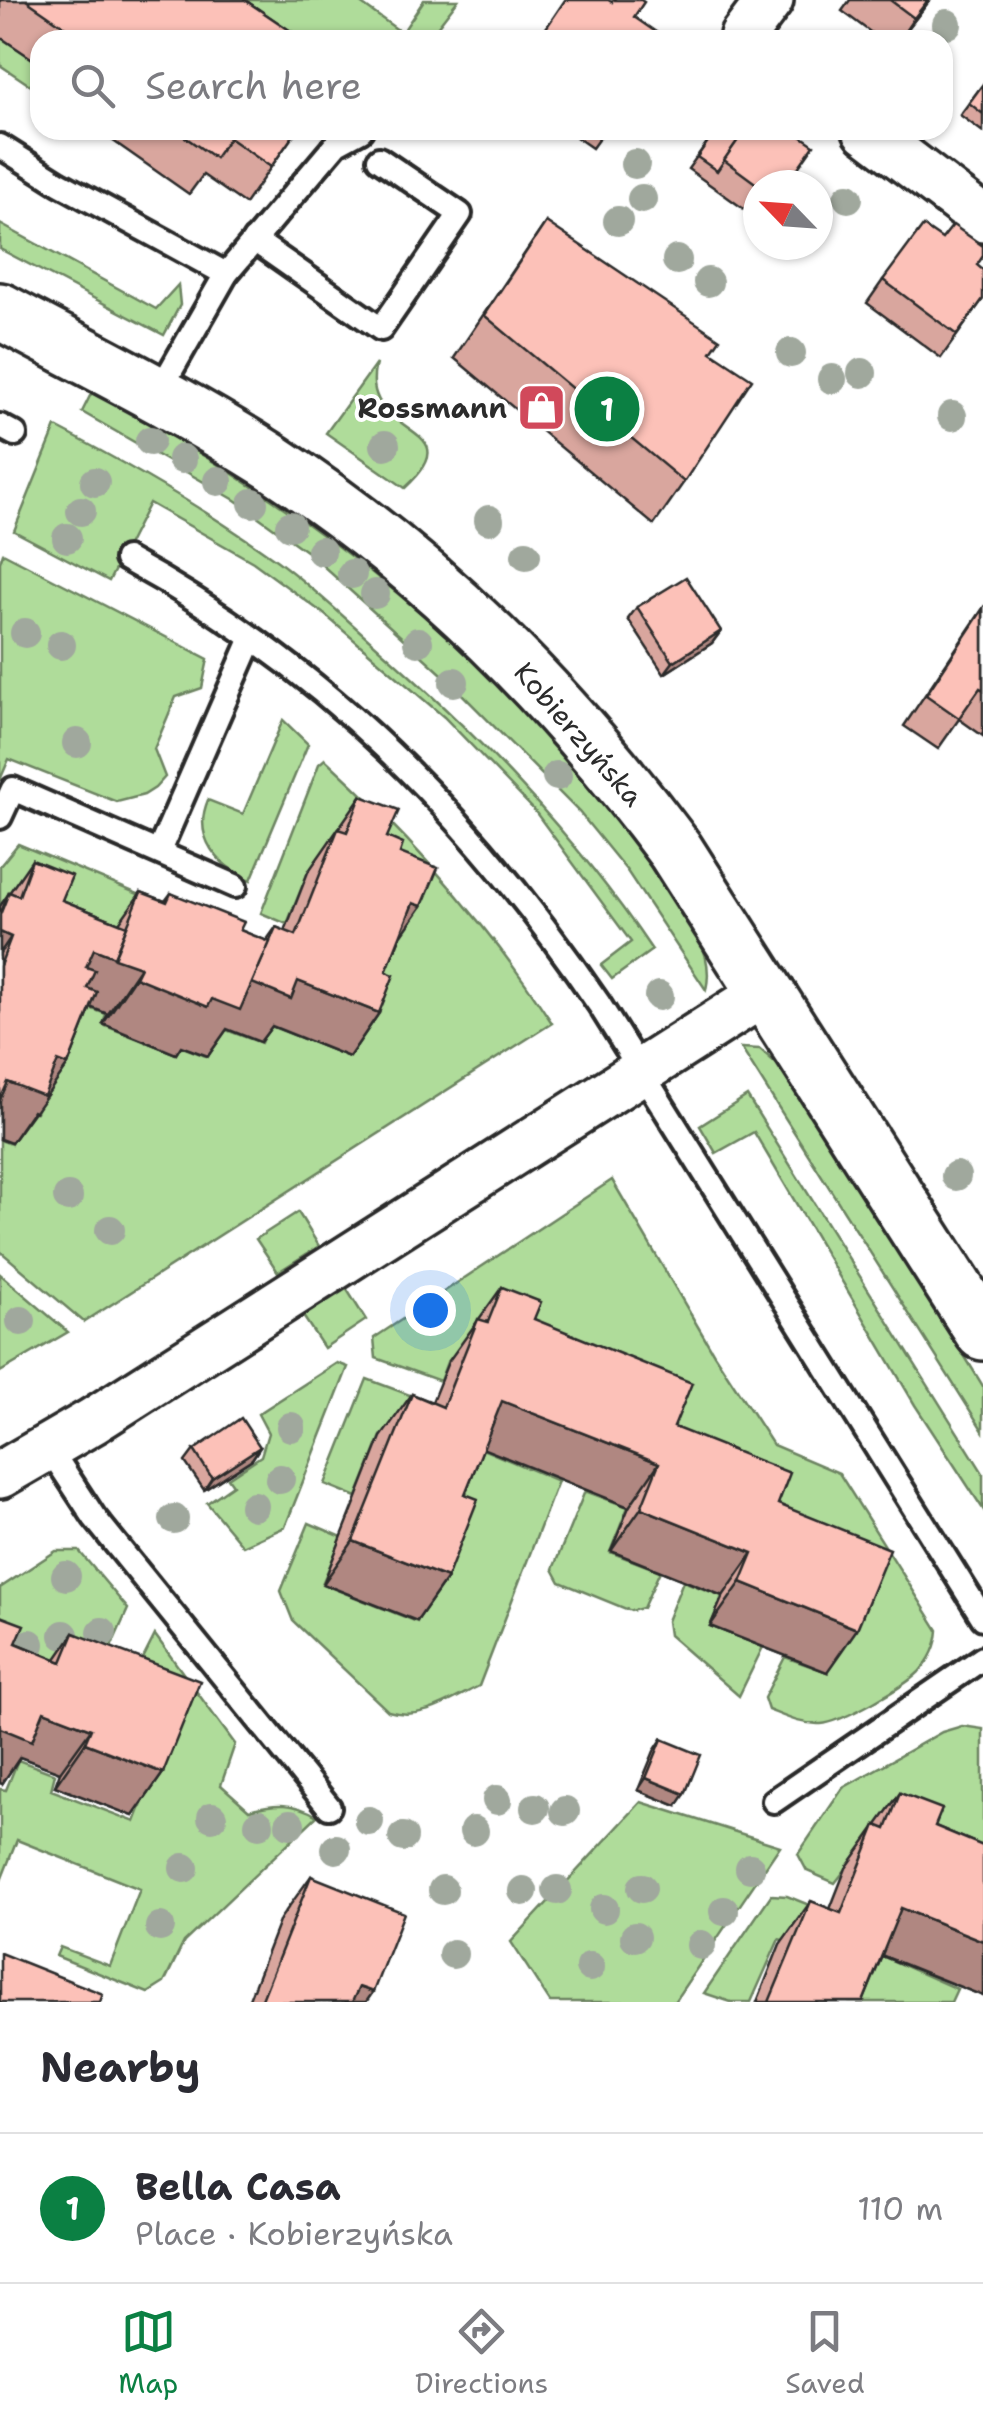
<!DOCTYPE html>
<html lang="en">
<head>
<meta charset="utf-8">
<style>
	:root { --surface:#fff; --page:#f7f7f7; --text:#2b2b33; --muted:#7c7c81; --line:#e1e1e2; --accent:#0b8043 }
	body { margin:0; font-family:"Shantell Sans",sans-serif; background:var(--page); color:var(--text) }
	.compass { position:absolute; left:743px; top:170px; width:90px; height:90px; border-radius:50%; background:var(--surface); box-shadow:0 2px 8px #0004; rotate:295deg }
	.you { position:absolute; left:430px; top:1310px; width:35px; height:35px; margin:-25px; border:8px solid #fff; border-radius:50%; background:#1a73e8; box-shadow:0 0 0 15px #1a73e833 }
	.badge { display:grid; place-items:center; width:65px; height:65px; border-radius:50%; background:var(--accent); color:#fff; font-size:32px; font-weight:700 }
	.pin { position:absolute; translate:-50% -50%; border:5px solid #fff; box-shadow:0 2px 10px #0006 }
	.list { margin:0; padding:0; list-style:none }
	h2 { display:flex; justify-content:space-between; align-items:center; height:130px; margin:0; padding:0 40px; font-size:42px }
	h2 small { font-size:32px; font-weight:400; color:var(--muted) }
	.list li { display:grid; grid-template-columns:65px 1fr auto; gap:30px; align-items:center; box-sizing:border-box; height:150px; padding:0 40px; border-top:2px solid var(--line) }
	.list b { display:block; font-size:38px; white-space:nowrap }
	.list p { margin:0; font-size:32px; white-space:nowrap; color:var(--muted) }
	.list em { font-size:32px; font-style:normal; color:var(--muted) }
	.icon { flex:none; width:55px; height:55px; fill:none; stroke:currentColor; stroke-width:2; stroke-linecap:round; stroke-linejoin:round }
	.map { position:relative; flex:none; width:983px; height:2002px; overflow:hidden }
	.search { position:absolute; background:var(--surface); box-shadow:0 2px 8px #0004; left:30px; right:30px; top:30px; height:110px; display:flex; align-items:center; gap:25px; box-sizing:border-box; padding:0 35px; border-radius:30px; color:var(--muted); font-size:38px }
	.sheet { height:280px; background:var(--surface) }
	nav { display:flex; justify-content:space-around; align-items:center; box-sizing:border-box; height:140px; border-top:2px solid var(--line); background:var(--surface); font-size:28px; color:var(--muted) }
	nav a { display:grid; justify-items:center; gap:5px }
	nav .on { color:var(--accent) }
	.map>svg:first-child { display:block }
</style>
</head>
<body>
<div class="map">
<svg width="983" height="2002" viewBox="0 0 983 2002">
	<rect width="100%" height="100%" fill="#fff"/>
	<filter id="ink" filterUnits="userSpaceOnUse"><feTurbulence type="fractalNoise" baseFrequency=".01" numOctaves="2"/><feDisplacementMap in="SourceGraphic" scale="20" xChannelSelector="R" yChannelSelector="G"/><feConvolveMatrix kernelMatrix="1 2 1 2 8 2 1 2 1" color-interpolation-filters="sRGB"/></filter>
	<g filter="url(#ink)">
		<g fill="#afdc9a" stroke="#6d8462" stroke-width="2.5">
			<polygon points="236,0 356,0 402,33 424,0 458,0 427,40 294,40"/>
			<polygon points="0,37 40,64 40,92 0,65"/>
			<polygon points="0,224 156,309 178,285 180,305 164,335 0,249"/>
			<path d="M376 364C356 439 478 422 405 488L326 433Z"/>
			<path d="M92 392C318 512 505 659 653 870 678 905 717 945 706 990L627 871 579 812 442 674 310 554 235 500 82 412Z"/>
			<path d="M56 427C131 466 203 508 272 557 307 582 338 612 371 641 476 733 574 833 652 950L612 979 601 965 631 942 534 810 444 717 324 614 253 562 149 503 109 581 14 531Z"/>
			<polygon points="3,553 208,659 202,688 176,697 154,749 165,777 155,788 144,795 117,802 9,759 0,780 0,562"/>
			<path d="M283 720 308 744 251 880C218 866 192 838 208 800L243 814Z"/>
			<path d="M325 759C411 838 489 925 552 1023L84 1322 0 1251V1140L11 1144 26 1108 36 1112 65 1040 60 997 106 1014 103 1025 176 1054 180 1046 208 1057 221 1028 261 1043 268 1025 349 1057 364 1019 308 872 287 924 261 913 319 764Z"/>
			<polygon points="18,844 160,903 158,947 0,907 0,866"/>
			<polygon points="741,1048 760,1049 779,1066 967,1360 983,1386 983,1431"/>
			<polygon points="747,1096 983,1473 983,1509 915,1405 754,1132 716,1153 700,1126"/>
			<path d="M612 1180 714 1354 773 1445 839 1473 938 1630C937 1646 930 1660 919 1672 904 1687 841 1723 821 1724 802 1725 786 1717 768 1710L764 1698 785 1657 827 1672 860 1592 458 1365 447 1362 440 1381 376 1358 374 1338Z"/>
			<polygon points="298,1212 319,1246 278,1272 256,1239"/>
			<polygon points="0,1274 68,1332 0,1372"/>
			<polygon points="346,1288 366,1320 324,1348 303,1316"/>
			<polygon points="337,1363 348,1367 285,1527 243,1546 207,1503 233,1485 228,1478 261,1456 268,1433 258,1414"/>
			<polygon points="367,1379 431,1403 413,1449 381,1436 357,1497 325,1484"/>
			<path d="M473 1445 558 1481 479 1686C449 1701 422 1721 388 1711L293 1621 281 1591 309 1523 342 1537 322 1584 417 1622 449 1543Z"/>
			<polygon points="585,1491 628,1507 610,1552 660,1571 643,1608 631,1611 560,1582 553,1569"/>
			<polygon points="56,1551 79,1551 128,1609 92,1690 0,1688 0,1588"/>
			<polygon points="683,1581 722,1596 711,1626 763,1647 739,1696 669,1635 667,1621"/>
			<path d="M155 1635 235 1744 221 1785 249 1810C275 1803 294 1802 317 1816L184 1942 164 1983 148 1993 56 1956 60 1947 110 1966 140 1889 17 1840 0 1883V1789L6 1790 18 1760 55 1774 51 1790 135 1822 174 1722 122 1700Z"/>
			<polygon points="962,1726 983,1729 983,1901 846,1869 835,1883 807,1871 798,1854 843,1788 942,1732"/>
			<polygon points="641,1802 780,1846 674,2002 550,2002 511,1942"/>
			<polygon points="771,1895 787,1896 824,1911 809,1948 779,1939 751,2002 731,2002 704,1993"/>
			<polygon points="871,1951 957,1989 951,2002 850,2002"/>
		</g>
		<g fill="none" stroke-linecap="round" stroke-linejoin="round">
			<defs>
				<g id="lane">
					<polyline points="0,146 59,183 226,274"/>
					<polyline points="254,240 381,329 460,214 379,159"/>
					<polyline points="157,395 226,274 337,143 361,130"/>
					<polyline points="0,426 15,434"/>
					<path d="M126 559C325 667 473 818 599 1004L983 1618"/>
					<polyline points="0,817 13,789 235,886"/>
					<polyline points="159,851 252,638"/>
					<polyline points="49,1448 94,1517 329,1807"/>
					<polyline points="774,1801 983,1658"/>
				</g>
				<g id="street">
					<polyline points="748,40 743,36 770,0"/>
					<polyline points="866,130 983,219"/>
					<polyline points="0,1475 93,1421 767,991"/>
				</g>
				<path id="secondary" d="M0 311C91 360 185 406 272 462 433 567 561 697 675 850L983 1332"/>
			</defs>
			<use href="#lane" stroke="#2b2b2b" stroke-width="30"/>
			<use href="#street" stroke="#2b2b2b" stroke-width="52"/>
			<use href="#secondary" stroke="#2b2b2b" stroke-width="62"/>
			<use href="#lane" stroke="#fff" stroke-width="22"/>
			<use href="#street" stroke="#fff" stroke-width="45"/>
			<use href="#secondary" stroke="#fff" stroke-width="55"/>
		</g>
		<g fill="#a0a89d">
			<circle cx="947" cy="24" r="15"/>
			<circle cx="635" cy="164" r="15"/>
			<circle cx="848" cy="198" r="15"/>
			<circle cx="642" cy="199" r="15"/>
			<circle cx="618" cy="221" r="15"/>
			<circle cx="677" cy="260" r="15"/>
			<circle cx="708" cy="282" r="15"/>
			<circle cx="791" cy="353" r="15"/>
			<circle cx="862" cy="373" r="15"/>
			<circle cx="832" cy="379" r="15"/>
			<circle cx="952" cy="416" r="15"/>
			<circle cx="150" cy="441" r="15"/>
			<circle cx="385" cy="445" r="15"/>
			<circle cx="182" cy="459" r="15"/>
			<circle cx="218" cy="481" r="15"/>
			<circle cx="95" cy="482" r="15"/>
			<circle cx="253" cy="503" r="15"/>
			<circle cx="81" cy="511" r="15"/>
			<circle cx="489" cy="520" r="15"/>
			<circle cx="290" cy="526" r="15"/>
			<circle cx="67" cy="538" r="15"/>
			<circle cx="321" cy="551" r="15"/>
			<circle cx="526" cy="555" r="15"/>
			<circle cx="352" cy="574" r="15"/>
			<circle cx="375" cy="594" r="15"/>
			<circle cx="25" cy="633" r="15"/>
			<circle cx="418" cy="642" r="15"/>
			<circle cx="61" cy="645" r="15"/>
			<circle cx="454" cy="682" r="15"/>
			<circle cx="77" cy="743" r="15"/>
			<circle cx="557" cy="776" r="15"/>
			<circle cx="659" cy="996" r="15"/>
			<circle cx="956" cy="1176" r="15"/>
			<circle cx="68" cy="1197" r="15"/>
			<circle cx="110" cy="1230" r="15"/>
			<circle cx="21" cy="1321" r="15"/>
			<circle cx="291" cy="1427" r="15"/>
			<circle cx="280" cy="1479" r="15"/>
			<circle cx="254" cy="1506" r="15"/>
			<circle cx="174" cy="1519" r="15"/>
			<circle cx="66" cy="1576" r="15"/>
			<circle cx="102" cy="1632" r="15"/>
			<circle cx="64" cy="1635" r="15"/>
			<circle cx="30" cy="1644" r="15"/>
			<circle cx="497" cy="1800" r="15"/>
			<circle cx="535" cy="1808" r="15"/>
			<circle cx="565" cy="1811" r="15"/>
			<circle cx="212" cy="1817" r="15"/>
			<circle cx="369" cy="1821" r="15"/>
			<circle cx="259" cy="1824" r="15"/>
			<circle cx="290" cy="1824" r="15"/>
			<circle cx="474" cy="1831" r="15"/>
			<circle cx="403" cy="1837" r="15"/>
			<circle cx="336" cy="1849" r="15"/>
			<circle cx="184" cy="1868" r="15"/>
			<circle cx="750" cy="1868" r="15"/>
			<circle cx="642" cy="1888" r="15"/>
			<circle cx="443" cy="1890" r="15"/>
			<circle cx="557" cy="1890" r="15"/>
			<circle cx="523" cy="1891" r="15"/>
			<circle cx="604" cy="1909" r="15"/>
			<circle cx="724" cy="1911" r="15"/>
			<circle cx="160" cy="1927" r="15"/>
			<circle cx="635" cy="1937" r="15"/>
			<circle cx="701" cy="1945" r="15"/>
			<circle cx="453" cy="1954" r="15"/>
			<circle cx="590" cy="1967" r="15"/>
		</g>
		<g fill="#d9a69e" stroke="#2b2b2b" stroke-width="2.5">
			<polygon points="0,0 245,0 304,40 40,40 40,64 0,37"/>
			<polygon points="850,0 930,0 899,40 881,40 842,11"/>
			<polygon points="983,84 983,132 960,115"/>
			<polygon points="115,130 297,130 245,204 203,175 189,194 109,138"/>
			<polygon points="566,130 605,130 592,148"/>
			<polygon points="716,130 758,185 758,219 688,169"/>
			<polygon points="546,222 711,352 684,482 654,525 454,358"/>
			<polygon points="977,265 983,299 941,358 867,303 883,280"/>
			<polygon points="637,607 721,631 712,643 664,674 628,619"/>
			<polygon points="983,608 983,736 959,719 938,749 904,726"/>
			<polygon points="361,796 387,837 400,853 400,938 386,972 379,1013 349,1057 272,1026 260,1042 227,1029 208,1056 181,1046 176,1054 103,1024 108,1014 91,1007 68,1065 11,1143 0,1139 0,906 32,860 62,900 119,923 141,892 165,901 171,893 240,930 266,941 276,927 285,931 308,872"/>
			<polygon points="502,1287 534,1319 674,1427 778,1504 827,1672 710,1626 723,1596 611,1551 629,1507 483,1448 465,1494 447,1578 417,1621 323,1584 381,1437 412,1394 432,1402 448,1362"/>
			<polygon points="260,1447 252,1459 204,1490 185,1462 194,1450"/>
			<polygon points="0,1616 16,1643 56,1659 74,1633 163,1773 133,1816 55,1786 60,1772 20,1757 2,1784 0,1783"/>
			<polygon points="662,1739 677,1806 638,1790 654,1751"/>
			<polygon points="900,1793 935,1826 983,1846 983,1996 882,1956 863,2002 757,2002 780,1944 811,1901 830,1909 846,1868"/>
			<polygon points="311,1876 373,1992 366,2002 248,2002 280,1919"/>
		</g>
		<g fill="#b08781" stroke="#2b2b2b" stroke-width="2.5">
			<polygon points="928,0 930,0 899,40 914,18"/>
			<polygon points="721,631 712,643 664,674 673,662"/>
			<polygon points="413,903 422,906 392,949"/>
			<polygon points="0,932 11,937 0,953"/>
			<polygon points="94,949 140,967 108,1014 61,996"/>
			<polygon points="135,977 212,999 251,983 298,981 379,1013 349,1057 272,1026 260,1042 227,1029 208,1056 181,1046 176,1054 103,1024"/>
			<polygon points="58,1061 68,1065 35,1112 33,1111 11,1143 0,1139 0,1093 8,1082"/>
			<polygon points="502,1401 659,1463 629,1507 472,1444"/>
			<polygon points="260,1447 252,1459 204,1490 212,1478"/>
			<polygon points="641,1508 753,1553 723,1596 611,1551"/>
			<polygon points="353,1541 447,1578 417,1621 323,1584"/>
			<polygon points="741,1582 857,1629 827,1672 710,1626"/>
			<polygon points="44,1711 91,1729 60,1772 20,1757 2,1784 0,1783 0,1728"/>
			<polygon points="85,1743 163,1773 133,1816 55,1786"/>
			<polygon points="646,1778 685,1794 677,1806 638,1790"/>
			<polygon points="901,1908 983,1941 983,1996 871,1951"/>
			<polygon points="359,1987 373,1992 366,2002 348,2002"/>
		</g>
		<g fill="#fcc1b8" stroke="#2b2b2b" stroke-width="2.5">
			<polygon points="26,0 245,0 304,40 84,40"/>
			<polygon points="565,0 608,0 612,2 613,0 641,0 644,2 634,17 666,39 665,40 538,40"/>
			<polygon points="890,0 928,0 914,18"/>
			<polygon points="983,84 983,114 969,103"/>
			<polygon points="175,130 297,130 271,167 229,138 215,158"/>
			<polygon points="592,130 605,130 601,136"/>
			<polygon points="716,130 745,130 717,171 697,157"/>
			<polygon points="745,130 792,130 814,145 786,185 758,185 724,160"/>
			<polygon points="546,222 720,339 711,352 752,379 684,482 484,315"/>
			<polygon points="953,225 983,246 983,256 977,265 983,270 983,299 957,335 883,280 923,226 942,239"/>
			<polygon points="686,577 721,631 673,662 637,607"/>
			<polygon points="983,609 983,690 980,688 959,718 926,695"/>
			<polygon points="361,796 399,810 387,837 403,844 400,853 438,868 422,906 413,903 386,972 394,975 379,1013 298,981 291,999 252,983 276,927 296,935 338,829 347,832"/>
			<polygon points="32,860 72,876 62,900 127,926 114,957 94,949 86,967 95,970 87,988 97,992 68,1065 58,1061 44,1096 8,1082 0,1100 0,966 11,937 0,932 0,915 9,892 19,896"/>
			<polygon points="141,892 167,902 171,893 244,922 240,930 270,942 240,1010 212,999 208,1007 135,977 140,967 114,958"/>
			<polygon points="502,1287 541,1302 534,1319 692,1383 674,1427 790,1473 778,1504 890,1549 857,1629 741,1582 753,1553 641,1508 659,1463 502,1401 465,1494 478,1499 447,1578 353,1541 412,1394 443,1407 478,1319 488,1322"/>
			<polygon points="241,1418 260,1447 212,1478 194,1450"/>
			<polygon points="0,1616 24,1625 16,1643 62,1662 74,1633 200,1681 163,1773 85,1743 91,1729 44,1711 32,1741 0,1728"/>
			<polygon points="662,1739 701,1755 685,1794 646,1778"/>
			<polygon points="900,1793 942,1809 935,1826 983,1846 983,1941 901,1908 863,2002 769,2002 811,1901 841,1913 876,1825 886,1829"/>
			<polygon points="311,1876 404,1913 373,1992 359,1987 352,2002 261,2002"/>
			<polygon points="0,1953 103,1994 100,2002 0,2002"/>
		</g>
	</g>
	<defs>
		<symbol id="shop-square" viewBox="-11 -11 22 22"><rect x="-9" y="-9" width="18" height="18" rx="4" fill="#d1495b" stroke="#fff"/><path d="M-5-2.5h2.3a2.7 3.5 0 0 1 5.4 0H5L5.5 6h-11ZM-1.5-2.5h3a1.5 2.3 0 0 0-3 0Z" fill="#fff"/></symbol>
	</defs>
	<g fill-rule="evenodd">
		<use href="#shop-square" x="514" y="380" width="55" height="55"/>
	</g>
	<g text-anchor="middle" stroke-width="8" stroke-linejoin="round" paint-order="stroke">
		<g font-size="28" font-weight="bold" fill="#2b2b2b" stroke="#fff" text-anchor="end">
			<text x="507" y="418">Rossmann</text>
		</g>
		<g font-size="28" fill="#2b2b2b" stroke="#fff">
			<text transform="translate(579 734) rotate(49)" y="10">Kobierzyńska</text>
		</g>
	</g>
</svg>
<svg class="compass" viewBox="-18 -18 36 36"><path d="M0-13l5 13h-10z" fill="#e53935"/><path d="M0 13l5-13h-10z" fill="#7c7c81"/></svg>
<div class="you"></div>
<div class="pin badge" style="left:607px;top:409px">1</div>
<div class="search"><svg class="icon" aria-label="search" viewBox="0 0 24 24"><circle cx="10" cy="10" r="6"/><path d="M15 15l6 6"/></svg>Search here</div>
</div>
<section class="sheet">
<h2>Nearby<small></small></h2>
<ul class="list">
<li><span class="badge">1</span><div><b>Bella Casa</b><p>Place · Kobierzyńska</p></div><em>110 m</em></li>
</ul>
</section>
<nav>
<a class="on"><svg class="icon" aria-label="map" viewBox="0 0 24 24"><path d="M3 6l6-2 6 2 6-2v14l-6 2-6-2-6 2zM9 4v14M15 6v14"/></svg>Map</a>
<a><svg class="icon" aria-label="directions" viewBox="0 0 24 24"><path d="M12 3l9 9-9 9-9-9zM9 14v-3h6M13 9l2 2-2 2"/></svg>Directions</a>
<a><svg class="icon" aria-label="saved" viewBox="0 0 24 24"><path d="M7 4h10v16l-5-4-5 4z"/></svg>Saved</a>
</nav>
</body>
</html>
